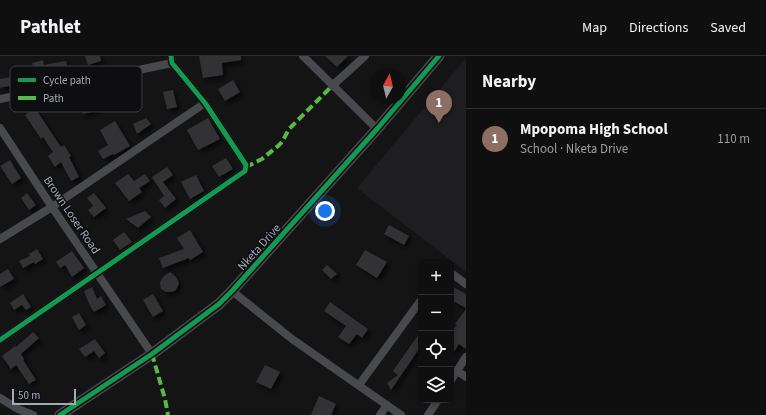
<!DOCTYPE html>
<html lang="en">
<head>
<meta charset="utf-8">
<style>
	:root { --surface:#0f0f0f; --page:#1d1d1d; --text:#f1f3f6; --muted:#9b9c9e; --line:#2f2f2f; --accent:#7c3aed }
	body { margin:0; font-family:"Source Sans 3",sans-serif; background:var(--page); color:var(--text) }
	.controls { position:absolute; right:12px; bottom:12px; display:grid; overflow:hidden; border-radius:8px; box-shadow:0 2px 6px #0003 }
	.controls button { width:36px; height:36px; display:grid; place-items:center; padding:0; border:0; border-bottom:1px solid var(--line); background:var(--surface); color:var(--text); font:20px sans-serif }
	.compass { position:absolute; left:370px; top:12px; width:36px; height:36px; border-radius:50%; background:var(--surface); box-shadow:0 2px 6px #0003; rotate:8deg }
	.scale { position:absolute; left:12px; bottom:10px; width:64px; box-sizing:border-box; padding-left:4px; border:2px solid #a4abb7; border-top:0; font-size:11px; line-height:14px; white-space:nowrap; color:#a4abb7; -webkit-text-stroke:3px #0e0e10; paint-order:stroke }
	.you { position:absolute; left:325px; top:155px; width:14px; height:14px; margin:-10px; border:3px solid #fff; border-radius:50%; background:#1a73e8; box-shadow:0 0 0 6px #1a73e833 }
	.badge { display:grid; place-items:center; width:26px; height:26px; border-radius:50%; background:var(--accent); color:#fff; font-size:13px; font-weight:700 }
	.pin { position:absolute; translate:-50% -33px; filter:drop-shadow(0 1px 2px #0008) }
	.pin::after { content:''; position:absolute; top:21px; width:14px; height:12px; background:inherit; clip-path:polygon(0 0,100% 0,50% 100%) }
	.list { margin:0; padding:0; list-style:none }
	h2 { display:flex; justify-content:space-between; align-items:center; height:52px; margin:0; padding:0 16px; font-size:17px }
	h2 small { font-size:13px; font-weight:400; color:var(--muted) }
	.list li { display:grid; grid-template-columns:26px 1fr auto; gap:12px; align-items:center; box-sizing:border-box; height:60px; padding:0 16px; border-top:1px solid var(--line) }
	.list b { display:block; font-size:15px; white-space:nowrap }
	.list p { margin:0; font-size:13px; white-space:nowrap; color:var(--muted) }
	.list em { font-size:13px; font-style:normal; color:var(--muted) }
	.icon { flex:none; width:22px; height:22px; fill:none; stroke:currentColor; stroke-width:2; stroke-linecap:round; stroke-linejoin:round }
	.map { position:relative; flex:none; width:466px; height:359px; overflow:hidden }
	header { display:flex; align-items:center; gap:24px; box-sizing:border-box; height:56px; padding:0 20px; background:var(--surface); border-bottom:1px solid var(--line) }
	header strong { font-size:19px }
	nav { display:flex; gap:22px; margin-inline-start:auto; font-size:14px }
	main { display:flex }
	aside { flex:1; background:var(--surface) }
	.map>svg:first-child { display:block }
</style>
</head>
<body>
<header>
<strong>Pathlet</strong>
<nav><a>Map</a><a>Directions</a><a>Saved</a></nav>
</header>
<main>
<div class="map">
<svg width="466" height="359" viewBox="0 0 466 359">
	<defs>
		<filter id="shadow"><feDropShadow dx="3.5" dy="3.5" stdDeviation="2" flood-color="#0009"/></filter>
	</defs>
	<rect width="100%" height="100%" fill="#141414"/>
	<polygon fill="#1e1e20" points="466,2 466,216 357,132"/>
	<g fill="#323234" filter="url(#shadow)">
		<polygon points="85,0 100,0 101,5 88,9"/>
		<polygon points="199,0 241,0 241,4 222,7 223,19 203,22"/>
		<polygon points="325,0 348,0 337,11"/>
		<polygon points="43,4 44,9 66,5 68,13 61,14 62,19 47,22 47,23 36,25 35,21 26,23 24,13 33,12 32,7"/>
		<polygon points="12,21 13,29 0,32 0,23"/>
		<polygon points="233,24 240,36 225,45 218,33"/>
		<polygon points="173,34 177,51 167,53 163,36"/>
		<polygon points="96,42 99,54 83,58 80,46"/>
		<polygon points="35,52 61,91 64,89 71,100 69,101 79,121 71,125 61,106 55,111 48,100 53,96 43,81 41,83 25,59"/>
		<polygon points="146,62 151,68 137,78 133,68"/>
		<polygon points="208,62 220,83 198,94 187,74"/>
		<polygon points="115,65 130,90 114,99 113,98 103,103 98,95 108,89 100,74"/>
		<polygon points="226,102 233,113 219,121 212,110"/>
		<polygon points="10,104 21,122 12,128 0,110"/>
		<polygon points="167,111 173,119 163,126 176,143 165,152 159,144 164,140 152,121"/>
		<polygon points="128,118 134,125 145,118 150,125 139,132 142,136 129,145 115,127"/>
		<polygon points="196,119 204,135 190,143 181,126"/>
		<polygon points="27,137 36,149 29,154 21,142"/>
		<polygon points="94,137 106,152 94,161 88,154 93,150 87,142"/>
		<polygon points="145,155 151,161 138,172 126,163"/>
		<polygon points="389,169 409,180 404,189 384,178"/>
		<polygon points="190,174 203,196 190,204 189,202 163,212 159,202 184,193 177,182"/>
		<polygon points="124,176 132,186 120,194 113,184"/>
		<polygon points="37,193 43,203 35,208 34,206 23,212 19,205 30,200 29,198"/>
		<polygon points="365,194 387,206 377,222 356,209"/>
		<polygon points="72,195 84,212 72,221 65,209 60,212 56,206"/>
		<polygon points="327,209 337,218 331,223 322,214"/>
		<polygon points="8,213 14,223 0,231 0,218"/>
		<polygon points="170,216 176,221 179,227 178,230 175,235 169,236 166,236 161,233 160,226 163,221"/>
		<polygon points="92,231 97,243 101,240 106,249 94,256 89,248 84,235"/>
		<polygon points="453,231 466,238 466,252 451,244 451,235"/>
		<polygon points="23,238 31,251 26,254 22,249 14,254 10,247"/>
		<polygon points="153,238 163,255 153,261 143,244"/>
		<polygon points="330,246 368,273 362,282 357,278 349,288 338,281 346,270 324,255"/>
		<polygon points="466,253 466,293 459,288 451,300 451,277 457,269 455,268"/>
		<polygon points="79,257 86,269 79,274 72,261"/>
		<polygon points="421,275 421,290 391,334 387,327 398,319 393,315"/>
		<polygon points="33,276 39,282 21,298 24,303 23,304 36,324 29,328 16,309 11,313 2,300 15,290 16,291"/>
		<polygon points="95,283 105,297 99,302 94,295 85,301 79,293"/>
		<polygon points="265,309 280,316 271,333 256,326"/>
		<polygon points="319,340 336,348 331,359 311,359"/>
	</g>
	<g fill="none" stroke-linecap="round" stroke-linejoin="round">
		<g stroke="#48494d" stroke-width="8">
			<polyline points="303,0 377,73"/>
			<polyline points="332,30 365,0"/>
			<polyline points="0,43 172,7"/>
			<polyline points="0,72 52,151 152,298"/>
			<polyline points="0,183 52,151 205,47"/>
			<polyline points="451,217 466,228"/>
			<polyline points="232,235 292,283 401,359"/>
			<polyline points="0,284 245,115 246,109 205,47 172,7 171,0"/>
			<polyline points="457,315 466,321"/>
			<polyline points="451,324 466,301"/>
			<polyline points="359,329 421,244"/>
			<polyline points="0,342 18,353 33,359"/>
			<polyline points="380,359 387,349"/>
			<polyline points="428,359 438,344"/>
		</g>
		<polyline stroke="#46484c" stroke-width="11" points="60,359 152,298 219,248 232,235 377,73 439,0"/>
		<g stroke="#58b947" stroke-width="4" stroke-dasharray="8 4" stroke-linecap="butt">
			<polyline points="246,111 262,103 278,90 282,86 289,73 332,30"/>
			<polyline points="152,298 165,343 168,359"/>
		</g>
		<defs>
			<g id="cycleway">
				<polyline points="0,284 245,115 246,109 205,47 172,7 171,0"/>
				<polyline points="60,359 152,298 219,248 232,235 377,73 439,0"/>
			</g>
		</defs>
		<use href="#cycleway" stroke="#0e0e10" stroke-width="8"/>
		<use href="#cycleway" stroke="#139951" stroke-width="5"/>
	</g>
	<g text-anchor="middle" stroke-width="3" stroke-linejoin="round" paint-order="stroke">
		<g font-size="12" fill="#a4abb7" stroke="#0e0e10">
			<text transform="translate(72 159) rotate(56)" y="4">Brown Loser Road</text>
			<text transform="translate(259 191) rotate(-48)" y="4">Nketa Drive</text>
		</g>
	</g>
	<rect x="10" y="10" width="132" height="46" rx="6" fill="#0e0e10" stroke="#3b3d42" stroke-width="1"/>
	<rect x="18" y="22" width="18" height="4" fill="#139951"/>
	<rect x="18" y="40" width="18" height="4" fill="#58b947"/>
	<g font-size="11" fill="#a4abb7">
		<text x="43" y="28">Cycle path</text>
		<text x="43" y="46">Path</text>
	</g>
</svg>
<div class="controls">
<button>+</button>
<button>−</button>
<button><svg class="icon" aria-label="locate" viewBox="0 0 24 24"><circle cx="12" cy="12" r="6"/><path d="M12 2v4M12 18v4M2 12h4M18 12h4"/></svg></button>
<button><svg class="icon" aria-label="layers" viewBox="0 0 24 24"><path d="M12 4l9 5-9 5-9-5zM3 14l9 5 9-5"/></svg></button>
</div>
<svg class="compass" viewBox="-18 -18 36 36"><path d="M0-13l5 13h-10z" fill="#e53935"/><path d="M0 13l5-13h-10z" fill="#9b9c9e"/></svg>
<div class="scale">50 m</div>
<div class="you"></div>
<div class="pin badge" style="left:439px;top:67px;background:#8d6e63">1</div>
</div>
<aside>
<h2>Nearby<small></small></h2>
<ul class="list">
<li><span class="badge" style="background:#8d6e63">1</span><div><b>Mpopoma High School</b><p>School · Nketa Drive</p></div><em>110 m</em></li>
</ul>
</aside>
</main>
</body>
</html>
